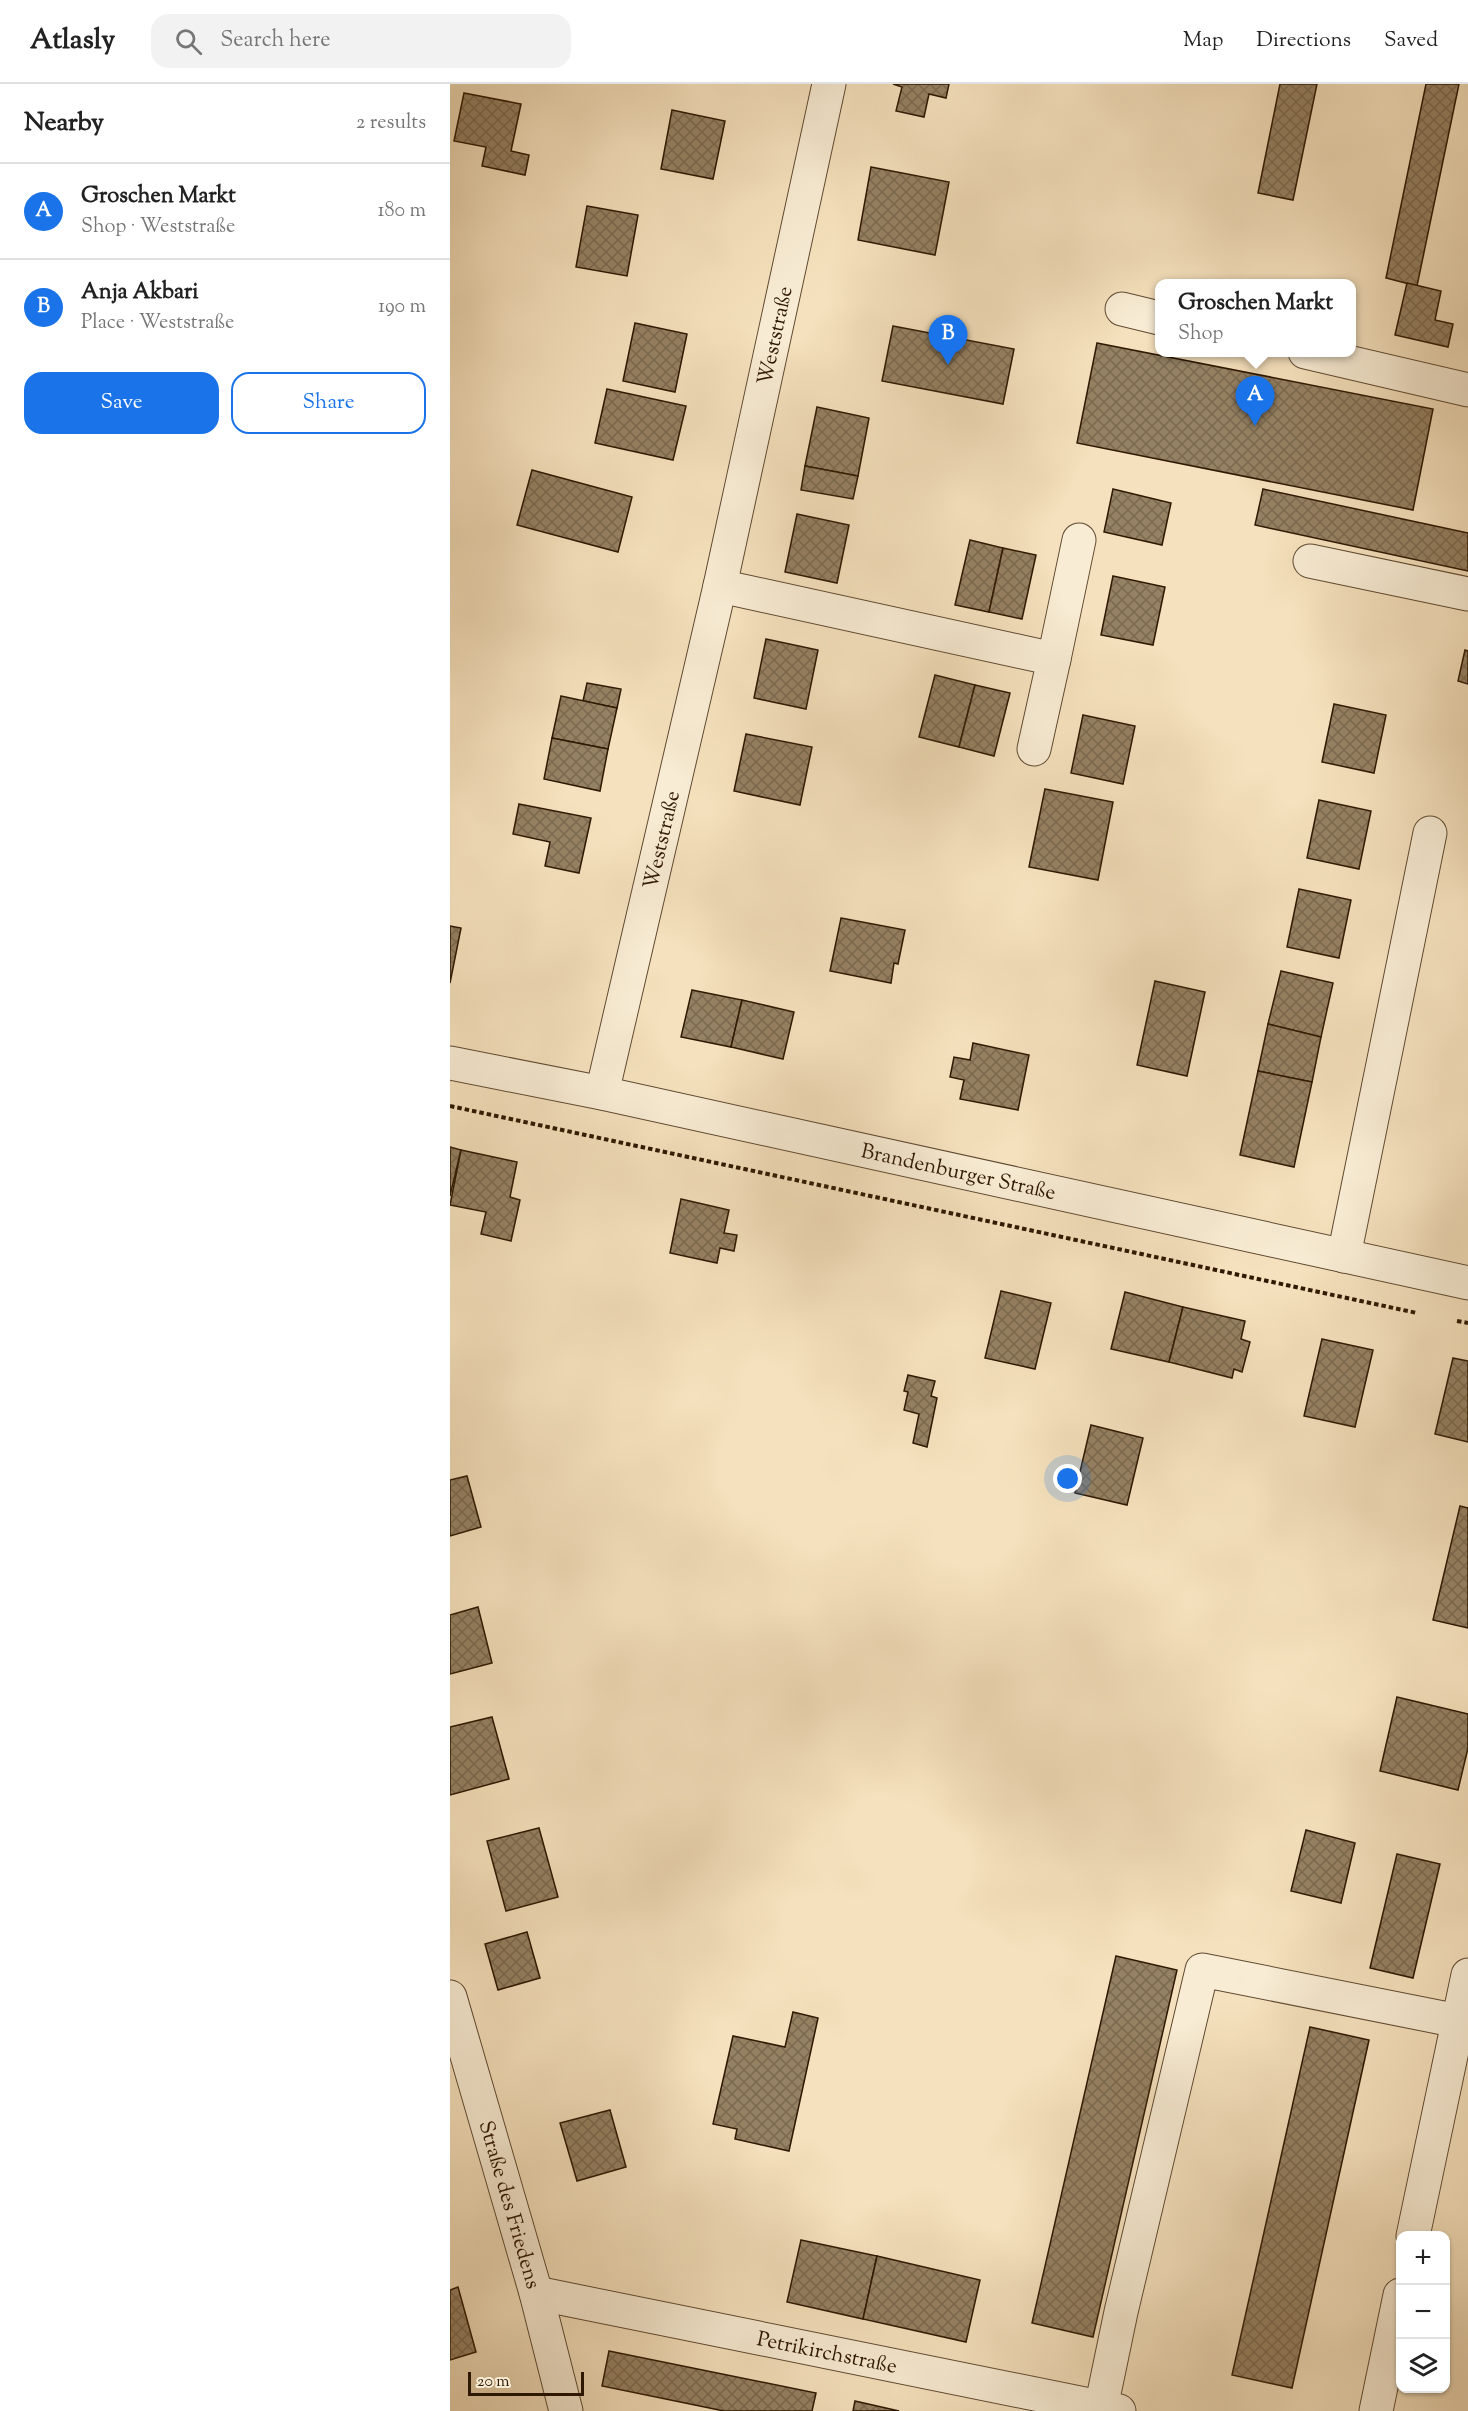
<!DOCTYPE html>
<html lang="en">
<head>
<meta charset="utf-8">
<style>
	:root { --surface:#fff; --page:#f2f2f2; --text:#222; --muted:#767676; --line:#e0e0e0; --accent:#1a73e8 }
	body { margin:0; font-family:"Sorts Mill Goudy",serif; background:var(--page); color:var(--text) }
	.controls { position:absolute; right:18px; bottom:18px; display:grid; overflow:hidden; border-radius:12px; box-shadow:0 2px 4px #0004 }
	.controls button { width:54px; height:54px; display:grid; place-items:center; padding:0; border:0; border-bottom:2px solid var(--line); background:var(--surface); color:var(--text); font:30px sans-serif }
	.scale { position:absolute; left:18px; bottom:15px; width:116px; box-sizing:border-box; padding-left:6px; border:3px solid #2e1802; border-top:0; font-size:16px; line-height:21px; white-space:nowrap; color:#2e1802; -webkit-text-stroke:4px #f8ecd4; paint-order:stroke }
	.you { position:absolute; left:618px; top:1395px; width:21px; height:21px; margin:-15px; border:4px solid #fff; border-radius:50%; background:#1a73e8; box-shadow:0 0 0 9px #1a73e833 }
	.badge { display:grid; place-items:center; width:39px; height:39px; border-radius:50%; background:var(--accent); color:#fff; font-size:20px; font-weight:700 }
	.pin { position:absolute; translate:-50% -50px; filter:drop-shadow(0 2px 3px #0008) }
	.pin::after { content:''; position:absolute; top:32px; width:21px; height:18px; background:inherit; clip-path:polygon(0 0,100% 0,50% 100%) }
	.popup { position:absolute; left:705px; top:195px; width:201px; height:78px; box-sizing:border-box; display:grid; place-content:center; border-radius:12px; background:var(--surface); filter:drop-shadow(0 2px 4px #0005); font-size:20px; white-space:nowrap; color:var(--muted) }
	.popup b { font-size:22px; color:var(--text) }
	.popup::after { content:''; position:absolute; left:50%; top:100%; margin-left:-12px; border:12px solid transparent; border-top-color:var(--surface) }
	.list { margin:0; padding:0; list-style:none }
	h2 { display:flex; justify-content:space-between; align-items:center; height:78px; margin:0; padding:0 24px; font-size:26px }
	h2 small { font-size:20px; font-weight:400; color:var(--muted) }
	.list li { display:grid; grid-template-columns:39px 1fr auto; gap:18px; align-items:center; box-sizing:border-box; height:96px; padding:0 24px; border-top:2px solid var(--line) }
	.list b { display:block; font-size:22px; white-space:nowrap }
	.list p { margin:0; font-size:20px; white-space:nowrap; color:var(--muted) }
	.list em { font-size:20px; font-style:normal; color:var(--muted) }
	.actions { display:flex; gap:12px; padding:18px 24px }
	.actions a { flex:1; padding:14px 0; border:2px solid var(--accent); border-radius:18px; text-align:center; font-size:21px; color:var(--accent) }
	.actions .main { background:var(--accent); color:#fff }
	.icon { flex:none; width:33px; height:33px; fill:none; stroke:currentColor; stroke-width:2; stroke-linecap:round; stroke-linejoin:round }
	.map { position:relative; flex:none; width:1018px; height:2327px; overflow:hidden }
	header { display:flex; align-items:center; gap:36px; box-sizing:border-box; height:84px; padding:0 30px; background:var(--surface); border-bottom:2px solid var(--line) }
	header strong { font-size:28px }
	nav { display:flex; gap:33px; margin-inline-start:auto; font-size:21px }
	.search { width:420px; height:54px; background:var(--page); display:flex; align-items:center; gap:15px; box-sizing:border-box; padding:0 21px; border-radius:18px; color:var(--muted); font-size:22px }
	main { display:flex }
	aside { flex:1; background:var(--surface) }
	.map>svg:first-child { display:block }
</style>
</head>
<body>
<header>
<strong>Atlasly</strong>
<div class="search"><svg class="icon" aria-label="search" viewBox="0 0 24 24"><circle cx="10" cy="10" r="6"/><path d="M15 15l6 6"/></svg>Search here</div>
<nav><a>Map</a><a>Directions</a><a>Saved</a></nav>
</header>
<main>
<aside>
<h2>Nearby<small>2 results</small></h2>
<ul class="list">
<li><span class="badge">A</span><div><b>Groschen Markt</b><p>Shop · Weststraße</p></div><em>180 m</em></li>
<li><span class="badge">B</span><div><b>Anja Akbari</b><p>Place · Weststraße</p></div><em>190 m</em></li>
</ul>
<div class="actions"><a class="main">Save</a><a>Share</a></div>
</aside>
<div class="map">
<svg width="1018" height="2327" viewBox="0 0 1018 2327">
	<defs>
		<pattern id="building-cross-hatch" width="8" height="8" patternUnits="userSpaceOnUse" patternTransform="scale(1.5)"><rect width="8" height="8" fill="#958163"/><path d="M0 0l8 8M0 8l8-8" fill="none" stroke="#7a694f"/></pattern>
	</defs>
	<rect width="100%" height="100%" fill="#f5e1bd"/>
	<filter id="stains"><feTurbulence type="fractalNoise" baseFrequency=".00333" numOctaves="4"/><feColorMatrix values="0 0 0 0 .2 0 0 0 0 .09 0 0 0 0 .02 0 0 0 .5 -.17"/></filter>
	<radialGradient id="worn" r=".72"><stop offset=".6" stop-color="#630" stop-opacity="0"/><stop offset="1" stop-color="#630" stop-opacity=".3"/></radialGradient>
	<g fill="url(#building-cross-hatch)" stroke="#2e1802" stroke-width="1.5">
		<polygon points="443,0 499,0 496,14 479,10 474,33 446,27 452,3"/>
		<polygon points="830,0 867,0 843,116 808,109"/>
		<polygon points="976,0 1009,0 967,202 936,194"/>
		<polygon points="14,9 71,20 61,67 79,71 75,91 32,82 36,63 4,57"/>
		<polygon points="222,26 275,37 263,95 211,85"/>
		<polygon points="421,83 499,98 485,171 408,156"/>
		<polygon points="137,122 188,131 177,192 126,183"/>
		<polygon points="957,199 991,207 985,236 1003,240 998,263 945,251"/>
		<polygon points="185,239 237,250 225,308 173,297"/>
		<polygon points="443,242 564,265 553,320 432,297"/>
		<polygon points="647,259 983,325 963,426 627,359"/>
		<polygon points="157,305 236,322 223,376 145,359"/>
		<polygon points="367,323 419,334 408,392 355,382"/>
		<polygon points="355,382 408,392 403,415 351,406"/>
		<polygon points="82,386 182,413 168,468 67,441"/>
		<polygon points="663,405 721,419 712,461 654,448"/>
		<polygon points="813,405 1018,449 1018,487 805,441"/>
		<polygon points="347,430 399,441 387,499 335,488"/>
		<polygon points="520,456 553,464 539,528 505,521"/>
		<polygon points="553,464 586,471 572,535 539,528"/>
		<polygon points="663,492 715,503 703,561 651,551"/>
		<polygon points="316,555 368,566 356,625 304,614"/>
		<polygon points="1015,566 1018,567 1018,600 1008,597"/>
		<polygon points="485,591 525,601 509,663 469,653"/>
		<polygon points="137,599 171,605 167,624 133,617"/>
		<polygon points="525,601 560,609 544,672 509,663"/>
		<polygon points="111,612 167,624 158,665 102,654"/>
		<polygon points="884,620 936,631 924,689 872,678"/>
		<polygon points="633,631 685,642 673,700 621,689"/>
		<polygon points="296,650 362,663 350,721 284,707"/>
		<polygon points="102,654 158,665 150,707 94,695"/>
		<polygon points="595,705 663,718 648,796 579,783"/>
		<polygon points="869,716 921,727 909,785 857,774"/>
		<polygon points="69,720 141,734 129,789 95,782 100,758 63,750"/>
		<polygon points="849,805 901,816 889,874 837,863"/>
		<polygon points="391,834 455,846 448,880 444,879 441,899 380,887"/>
		<polygon points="0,842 11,844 0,899"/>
		<polygon points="831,887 883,899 871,953 818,940"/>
		<polygon points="705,897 755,908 737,992 687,981"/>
		<polygon points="242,906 292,916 281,963 231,953"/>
		<polygon points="292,916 344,928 333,975 281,963"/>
		<polygon points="818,940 871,953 862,998 808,987"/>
		<polygon points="523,959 579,971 568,1026 510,1015 514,996 500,993 504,973 520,976"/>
		<polygon points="808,987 862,998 844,1083 790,1071"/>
		<polygon points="0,1063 11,1066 0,1112"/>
		<polygon points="11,1066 67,1078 60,1113 70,1116 61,1157 31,1150 36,1128 0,1121"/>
		<polygon points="231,1115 279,1126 274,1149 287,1151 284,1167 270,1164 267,1179 220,1169"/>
		<polygon points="551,1207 601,1219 585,1285 535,1274"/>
		<polygon points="675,1208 733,1223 719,1278 661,1265"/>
		<polygon points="733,1223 795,1237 791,1255 800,1258 792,1288 784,1285 782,1294 719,1278"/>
		<polygon points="872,1255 923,1266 905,1343 854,1332"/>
		<polygon points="1003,1274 1018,1277 1018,1358 985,1350"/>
		<polygon points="458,1291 485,1297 481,1312 487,1314 477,1363 463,1359 469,1330 454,1326 458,1308 454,1307"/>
		<polygon points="641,1341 693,1354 677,1421 625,1409"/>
		<polygon points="17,1392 31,1443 0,1452 0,1396"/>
		<polygon points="1010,1422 1018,1424 1018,1544 983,1536"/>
		<polygon points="28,1523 42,1579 0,1590 0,1531"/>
		<polygon points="947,1613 1018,1630 1018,1664 1008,1706 930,1687"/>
		<polygon points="42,1633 59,1695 0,1711 0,1643"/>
		<polygon points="89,1744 108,1813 56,1827 37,1757"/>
		<polygon points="856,1746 905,1759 891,1819 841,1807"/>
		<polygon points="947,1770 990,1780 963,1894 920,1884"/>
		<polygon points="77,1848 90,1894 48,1906 35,1860"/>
		<polygon points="666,1872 727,1886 643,2253 582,2239"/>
		<polygon points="343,1928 368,1934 339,2067 285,2055 287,2045 263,2040 283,1952 335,1963"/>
		<polygon points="860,1943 919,1956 842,2304 782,2291"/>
		<polygon points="160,2026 176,2083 127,2097 110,2039"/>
		<polygon points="351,2156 427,2172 413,2235 337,2218"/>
		<polygon points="427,2172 530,2196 516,2258 413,2235"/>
		<polygon points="8,2203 26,2268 0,2276 0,2206"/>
		<polygon points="159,2267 366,2309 362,2327 274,2327 152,2302"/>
		<polygon points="405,2317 449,2327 403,2327"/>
	</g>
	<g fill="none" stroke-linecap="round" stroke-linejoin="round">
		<defs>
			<g id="minor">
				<polyline points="672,225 709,234"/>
				<polyline points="855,268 1018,306"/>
				<polyline points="860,477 1018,510"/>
				<polyline points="270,502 604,575 629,456"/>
				<polyline points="584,665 604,575"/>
				<path id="s1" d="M0 979 152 1009 1018 1199"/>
				<path id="s2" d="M152 1009 270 502 379 0"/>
				<polyline points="894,1172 980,749"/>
				<path id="s3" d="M0 1913 86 2209 116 2327"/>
				<polyline points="963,2152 1018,1891"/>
				<path id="s4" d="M86 2209 669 2327"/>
				<polyline points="651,2324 671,2228 752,1886 1008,1937"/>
				<polyline points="926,2327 950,2211"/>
			</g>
		</defs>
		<use href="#minor" stroke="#604a31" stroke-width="35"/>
		<g stroke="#2e1802" stroke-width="4" stroke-dasharray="4.5 3" stroke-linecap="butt">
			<polyline points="0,1022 967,1229"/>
			<polyline points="1007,1237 1018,1239"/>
		</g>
		<use href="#minor" stroke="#f8ecd4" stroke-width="33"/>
	</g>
	<g text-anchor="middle" stroke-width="6" stroke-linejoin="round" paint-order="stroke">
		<g font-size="21" fill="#2e1802" stroke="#f8ecd4">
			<text dy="7" stroke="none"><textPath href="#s2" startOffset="777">Weststraße</textPath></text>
			<text dy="7" stroke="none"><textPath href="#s2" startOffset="260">Weststraße</textPath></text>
			<text dy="7" stroke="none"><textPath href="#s1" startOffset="520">Brandenburger Straße</textPath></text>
			<text dy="7" stroke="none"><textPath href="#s3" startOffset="216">Straße des Friedens</textPath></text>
			<text dy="7" stroke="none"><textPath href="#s4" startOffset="297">Petrikirchstraße</textPath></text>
		</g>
	</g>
	<rect width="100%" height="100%" filter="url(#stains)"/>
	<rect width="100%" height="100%" fill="url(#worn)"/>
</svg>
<div class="controls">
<button>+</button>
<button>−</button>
<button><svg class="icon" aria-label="layers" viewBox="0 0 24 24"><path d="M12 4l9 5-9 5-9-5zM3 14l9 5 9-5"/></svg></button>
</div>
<div class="scale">20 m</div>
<div class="you"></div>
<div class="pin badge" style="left:805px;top:342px">A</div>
<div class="popup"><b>Groschen Markt</b>Shop</div>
<div class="pin badge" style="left:498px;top:281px">B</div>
</div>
</main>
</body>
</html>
